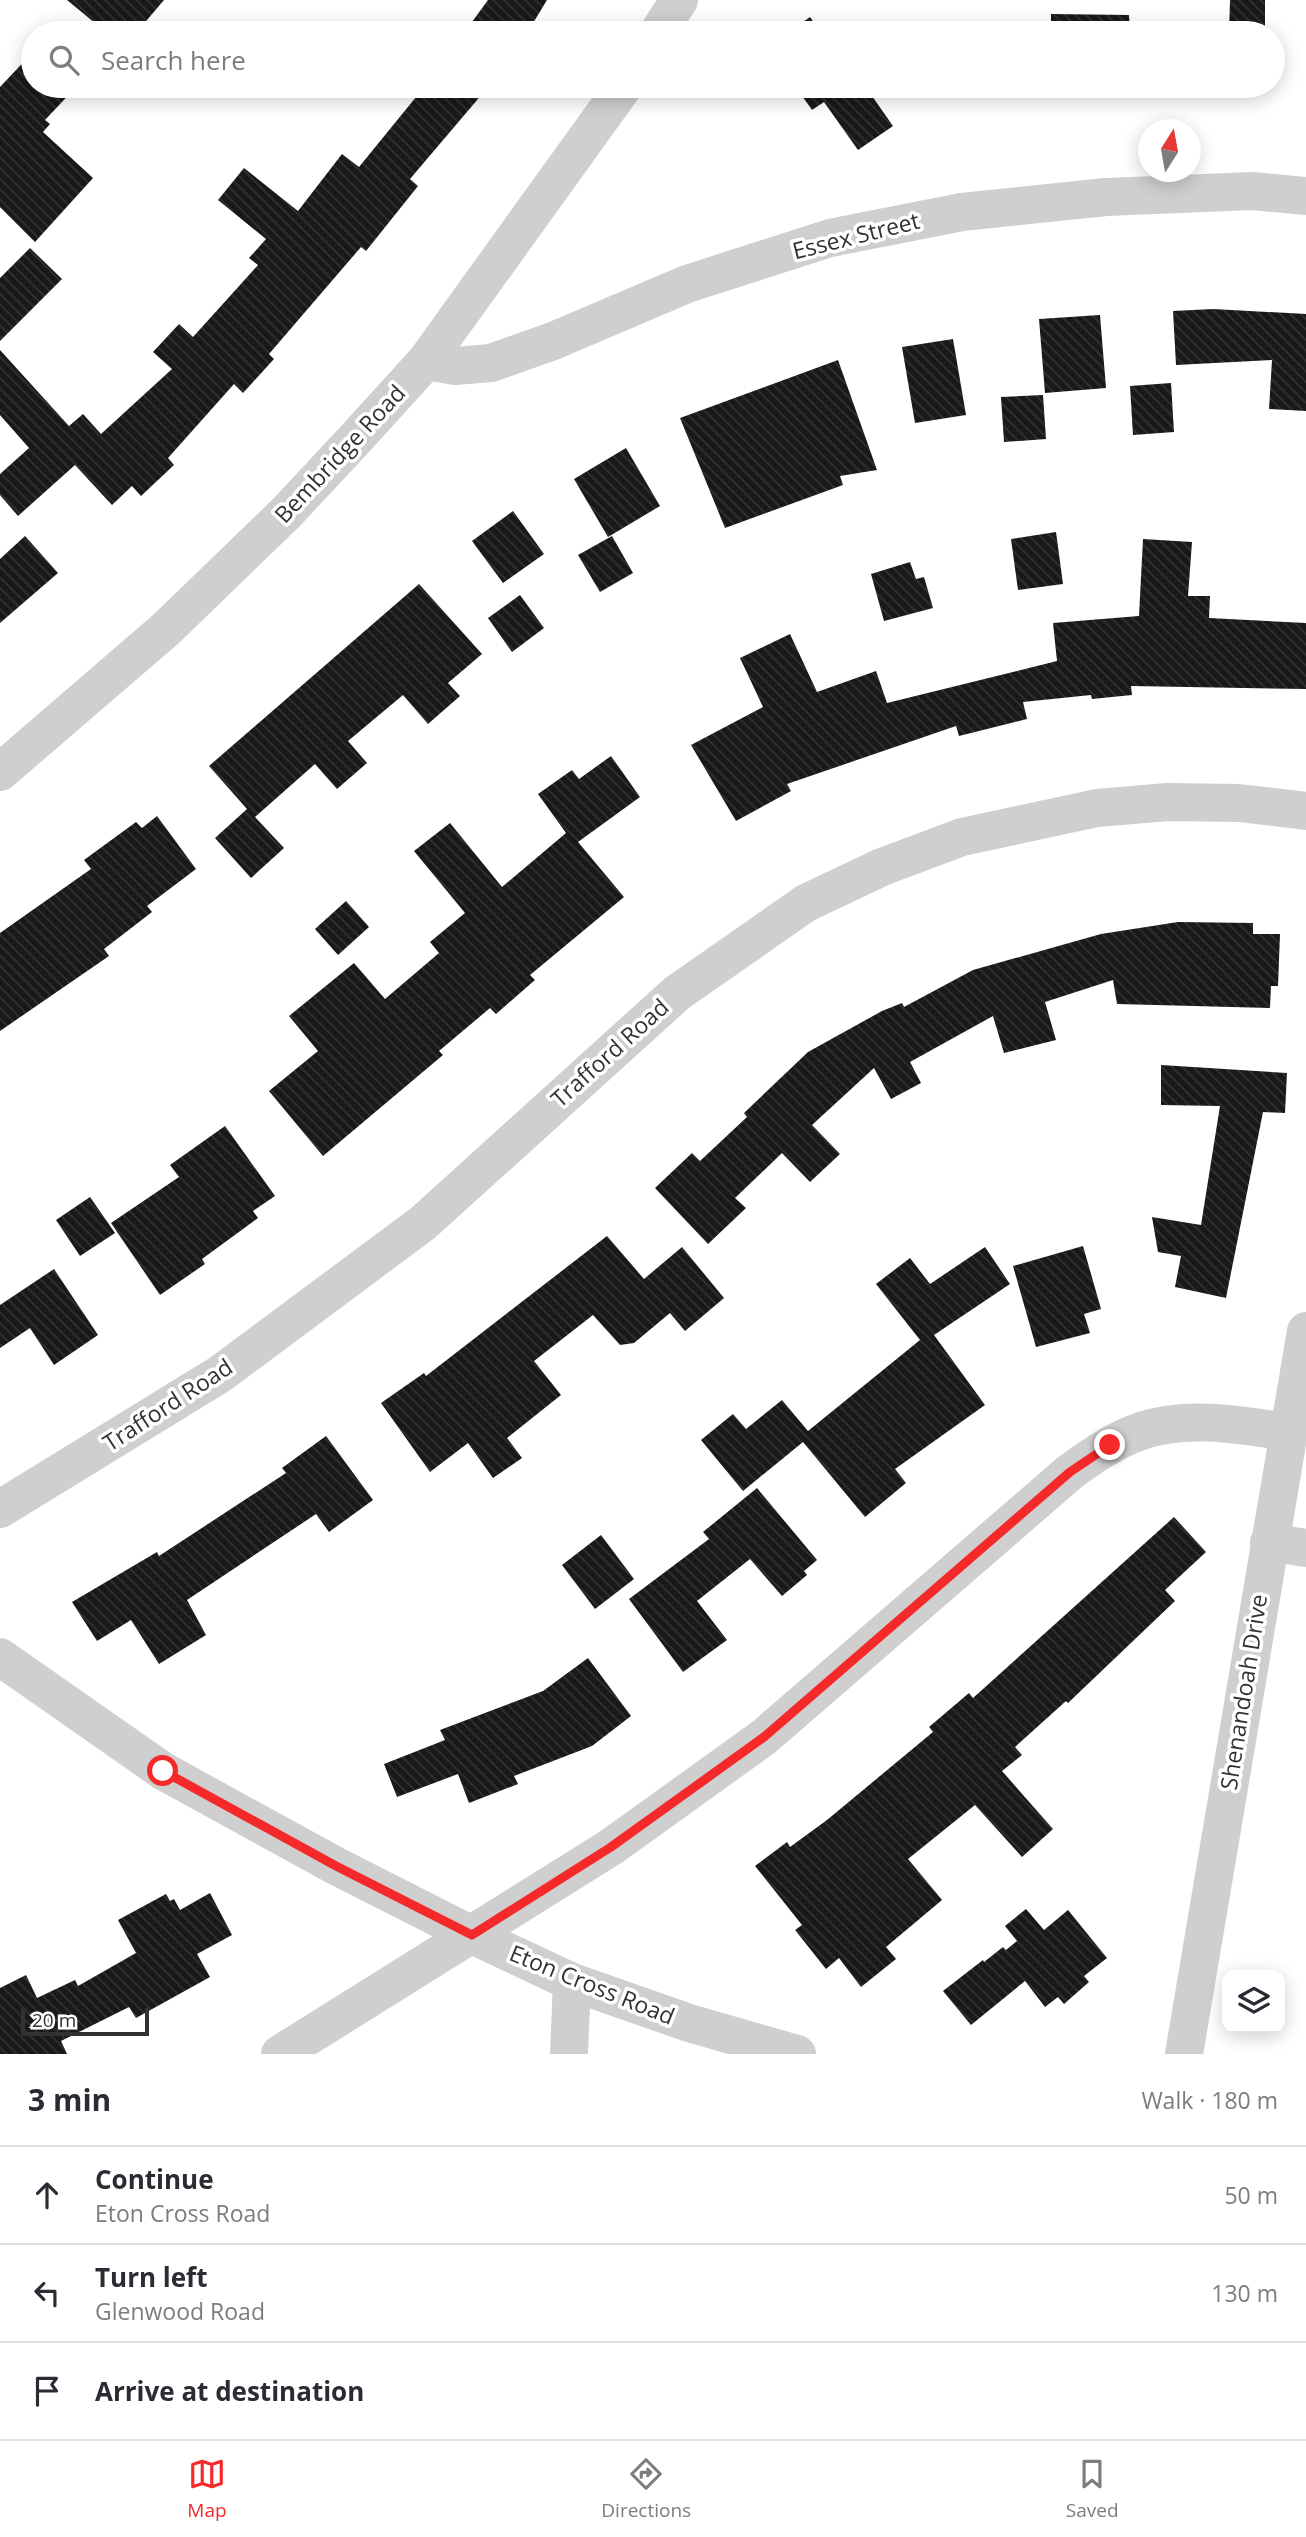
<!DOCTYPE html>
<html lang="en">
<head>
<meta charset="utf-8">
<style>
	:root { --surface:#fff; --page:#f7f7f7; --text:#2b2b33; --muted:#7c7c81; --line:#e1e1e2; --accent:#f5292a }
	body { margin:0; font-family:"Open Sans",sans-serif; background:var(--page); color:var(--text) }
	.controls { position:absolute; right:21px; bottom:21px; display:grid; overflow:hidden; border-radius:14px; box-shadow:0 4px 18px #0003 }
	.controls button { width:63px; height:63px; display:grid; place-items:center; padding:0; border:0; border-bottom:2px solid var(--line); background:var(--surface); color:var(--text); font:35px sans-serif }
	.compass { position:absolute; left:1138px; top:119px; width:63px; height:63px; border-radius:50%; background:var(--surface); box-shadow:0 4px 18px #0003; rotate:11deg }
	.scale { position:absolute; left:21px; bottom:18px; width:128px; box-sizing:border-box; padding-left:7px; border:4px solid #323232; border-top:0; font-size:19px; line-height:24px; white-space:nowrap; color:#323232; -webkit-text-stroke:5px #fff; paint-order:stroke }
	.stop { position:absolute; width:21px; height:21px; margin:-16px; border:5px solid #f5292a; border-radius:50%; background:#fff }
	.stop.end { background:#f5292a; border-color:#fff; box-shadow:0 2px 7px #0008 }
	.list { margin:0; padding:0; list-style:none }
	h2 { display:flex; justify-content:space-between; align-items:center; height:91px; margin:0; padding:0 28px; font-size:30px }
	h2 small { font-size:23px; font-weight:400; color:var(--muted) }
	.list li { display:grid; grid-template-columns:46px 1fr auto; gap:21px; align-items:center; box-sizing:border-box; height:98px; padding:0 28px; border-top:2px solid var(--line) }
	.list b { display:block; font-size:26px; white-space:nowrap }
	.list p { margin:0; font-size:23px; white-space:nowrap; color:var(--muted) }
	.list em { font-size:23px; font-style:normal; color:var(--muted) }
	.icon { flex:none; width:38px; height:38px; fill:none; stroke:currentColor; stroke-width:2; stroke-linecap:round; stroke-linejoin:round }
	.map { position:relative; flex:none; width:1306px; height:2054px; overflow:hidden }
	.search { position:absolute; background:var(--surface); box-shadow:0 4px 18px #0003; left:21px; right:21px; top:21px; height:77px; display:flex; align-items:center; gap:18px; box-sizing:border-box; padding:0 24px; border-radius:38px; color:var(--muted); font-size:26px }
	.sheet { height:385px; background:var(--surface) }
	nav { display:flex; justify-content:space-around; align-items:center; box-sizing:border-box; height:98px; border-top:2px solid var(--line); background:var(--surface); font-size:19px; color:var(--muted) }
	nav a { display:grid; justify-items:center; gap:4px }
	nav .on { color:var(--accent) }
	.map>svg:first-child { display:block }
</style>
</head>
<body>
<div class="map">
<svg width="1306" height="2054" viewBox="0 0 1306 2054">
	<defs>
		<pattern id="building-back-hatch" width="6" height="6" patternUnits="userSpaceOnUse" patternTransform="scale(1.75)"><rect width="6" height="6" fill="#191919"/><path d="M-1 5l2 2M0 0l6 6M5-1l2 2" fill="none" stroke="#323232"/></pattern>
	</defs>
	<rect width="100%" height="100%" fill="#fff"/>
	<g fill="url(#building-back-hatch)">
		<polygon points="67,0 164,0 136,33 107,33"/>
		<polygon points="488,0 547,0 527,33 464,33"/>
		<polygon points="1230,0 1265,0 1265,33 1229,33"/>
		<polygon points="1051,14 1129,15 1130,33 998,33 1051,27"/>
		<polygon points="810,17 821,33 787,33"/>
		<polygon points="33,52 33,86 77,86 45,120 50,124 43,132 93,178 35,242 0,207 0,87"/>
		<polygon points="425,86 489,86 410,179 418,186 366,251 361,247 269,354 274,359 243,393 234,384 168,458 174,465 141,496 132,486 112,505 75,465 18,516 0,495 0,474 29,448 0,415 0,350 69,426 83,414 101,434 172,369 153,352 179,324 193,337 258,265 249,258 266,239 218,200 244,168 298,211 342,154 359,167"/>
		<polygon points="795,86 865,86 893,126 858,150 824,102 812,110"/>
		<polygon points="30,248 62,279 0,341 0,278"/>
		<polygon points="1213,309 1306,314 1306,411 1269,409 1272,360 1176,365 1173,311"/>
		<polygon points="1100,315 1106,388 1045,393 1039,319"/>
		<polygon points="953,339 966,415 915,423 902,347"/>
		<polygon points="838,360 877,470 840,476 843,485 725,528 680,418"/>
		<polygon points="1171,383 1174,432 1133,435 1130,386"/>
		<polygon points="1043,395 1046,439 1004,442 1001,397"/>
		<polygon points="626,448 660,506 608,537 574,479"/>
		<polygon points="513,511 544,554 503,583 472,541"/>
		<polygon points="1056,532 1063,584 1018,590 1011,539"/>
		<polygon points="25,536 58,573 0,623 0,559"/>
		<polygon points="612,536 633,573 600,592 578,555"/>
		<polygon points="1143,539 1192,542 1188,596 1210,596 1209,618 1306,623 1306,689 1131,686 1132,695 1092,699 1091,695 1023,702 1027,719 959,736 956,726 787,784 791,791 736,821 691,745 763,707 740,658 790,634 817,692 876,671 887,703 1057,661 1053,623 1139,616"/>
		<polygon points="910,562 916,579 924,577 933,608 884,621 871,574"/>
		<polygon points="419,584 482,654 448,683 460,696 428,724 403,695 348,741 367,763 337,789 315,764 255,817 284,848 251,878 215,838 247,809 209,766"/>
		<polygon points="520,595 544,628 512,652 488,618"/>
		<polygon points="611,756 640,797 578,842 624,897 530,975 535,980 496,1014 490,1008 439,1051 443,1055 323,1156 269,1091 318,1051 289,1016 354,963 385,999 439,953 430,942 465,913 414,851 450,823 502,887 566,833 538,794 572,770 579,779"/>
		<polygon points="157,816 196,869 147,906 152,912 104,949 109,956 0,1031 0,933 91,869 84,860 136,822 142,828"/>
		<polygon points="346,901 369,927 338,955 315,929"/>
		<polygon points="1178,922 1253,923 1253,934 1280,934 1278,986 1271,986 1270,1008 1117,1004 1113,980 1045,1002 1056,1040 1004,1053 993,1016 910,1062 921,1083 891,1099 874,1068 812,1125 840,1154 810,1182 782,1153 735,1198 746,1208 708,1244 655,1188 692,1153 700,1161 747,1117 744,1113 808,1052 882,1011 902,1003 904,1007 973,970 1101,934"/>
		<polygon points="1161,1065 1287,1073 1285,1113 1263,1112 1226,1298 1175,1287 1181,1256 1158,1252 1152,1217 1201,1225 1220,1106 1161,1105"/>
		<polygon points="225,1126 275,1196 253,1211 258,1218 202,1259 205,1264 160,1295 111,1223 179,1177 170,1165"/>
		<polygon points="90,1197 115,1233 80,1256 56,1220"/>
		<polygon points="607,1236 644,1279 682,1247 724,1298 685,1331 670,1313 634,1343 620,1345 593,1315 534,1361 561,1395 507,1438 522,1458 493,1478 468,1443 430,1472 381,1403 424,1373 426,1376"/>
		<polygon points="1083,1246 1101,1309 1084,1314 1090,1333 1036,1347 1013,1266"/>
		<polygon points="985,1247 1010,1284 934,1335 985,1405 895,1469 906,1483 865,1517 803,1442 743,1491 701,1440 733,1414 746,1429 782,1400 808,1431 920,1340 876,1284 910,1258 930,1284"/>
		<polygon points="54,1269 98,1335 54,1365 30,1328 0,1348 0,1305"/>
		<polygon points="326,1436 373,1500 329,1532 316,1514 187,1600 206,1635 159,1664 131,1620 97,1641 72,1602 157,1552 159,1556 286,1473 282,1468"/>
		<polygon points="757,1488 817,1560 804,1571 807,1575 782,1596 750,1559 697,1601 727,1640 683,1672 629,1599 709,1539 703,1532"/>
		<polygon points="1174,1517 1206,1552 1165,1590 1175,1601 1068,1703 1066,1701 1015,1747 1022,1755 1002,1771 1053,1829 1022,1857 975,1805 908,1859 942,1900 886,1947 896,1959 861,1987 839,1958 826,1969 795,1930 802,1925 755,1866 787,1842 790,1847 827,1820 933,1732 929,1727 969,1693 973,1698"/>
		<polygon points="601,1535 634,1579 595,1609 562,1565"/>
		<polygon points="588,1658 631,1716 592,1746 514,1776 518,1784 469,1803 458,1774 397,1797 384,1764 445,1740 440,1730 543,1691"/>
		<polygon points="210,1893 232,1935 197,1954 210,1977 136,2018 129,2007 61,2041 67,2054 0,2054 0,1988 26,1975 37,1998 75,1980 78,1986 136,1953 118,1920 166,1894 170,1901 174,1899 180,1910"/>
		<polygon points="1026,1909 1044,1930 1068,1910 1107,1958 1084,1976 1089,1982 1064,2004 1058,1997 1045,2007 1025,1981 971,2025 943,1991 983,1960 984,1962 1003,1947 1006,1950 1017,1941 1005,1926"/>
	</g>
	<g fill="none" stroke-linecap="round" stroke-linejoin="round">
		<g stroke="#cfcfcf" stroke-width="38">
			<polyline points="658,33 679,0"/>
			<polyline points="426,361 455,366 491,363 553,341 687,284 830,238 962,212 1106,197 1253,191 1306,196"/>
			<polyline points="0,772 166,629 286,513 356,438 426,361 624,86"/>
			<polyline points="0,1509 220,1374 423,1223 677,993 806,903 882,867 962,837 1097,808 1168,802 1239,803 1306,811"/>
			<polyline points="1269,1542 1306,1548"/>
			<polyline points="0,1657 163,1771 336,1866 472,1935 572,1982 689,2023 797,2054"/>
			<path d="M280 2054 611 1847 764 1737 1070 1472C1092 1456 1115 1440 1141 1431 1187 1415 1241 1425 1288 1432"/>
			<polyline points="569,2054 572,1982"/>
			<polyline points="1184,2054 1306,1331"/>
		</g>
	</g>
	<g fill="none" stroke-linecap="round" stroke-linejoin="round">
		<polyline stroke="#f5292a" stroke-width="9" points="163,1771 336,1866 472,1935 611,1847 764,1737 1070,1472 1110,1445"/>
	</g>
	<g text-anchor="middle" stroke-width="7" stroke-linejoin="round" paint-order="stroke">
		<g font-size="23" fill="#323232" stroke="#fff">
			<text transform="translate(856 236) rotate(-14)" y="8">Essex Street</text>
			<text transform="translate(340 454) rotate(-47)" y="8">Bembridge Road</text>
			<text transform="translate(610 1053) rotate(-42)" y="8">Trafford Road</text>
			<text transform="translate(168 1405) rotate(-33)" y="8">Trafford Road</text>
			<text transform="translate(1244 1692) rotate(-81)" y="8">Shenandoah Drive</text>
			<text transform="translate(592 1985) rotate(22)" y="8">Eton Cross Road</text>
		</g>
	</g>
</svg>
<div class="controls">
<button><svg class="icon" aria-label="layers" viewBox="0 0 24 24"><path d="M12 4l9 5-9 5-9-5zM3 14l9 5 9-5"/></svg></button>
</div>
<svg class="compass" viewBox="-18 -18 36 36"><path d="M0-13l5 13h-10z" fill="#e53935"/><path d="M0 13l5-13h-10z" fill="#7c7c81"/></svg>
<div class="scale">20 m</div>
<div class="stop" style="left:163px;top:1771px"></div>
<div class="stop end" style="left:1110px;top:1445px"></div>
<div class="search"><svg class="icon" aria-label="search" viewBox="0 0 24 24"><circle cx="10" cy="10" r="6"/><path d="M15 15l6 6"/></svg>Search here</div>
</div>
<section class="sheet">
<h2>3 min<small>Walk · 180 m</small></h2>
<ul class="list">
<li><svg class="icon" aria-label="ahead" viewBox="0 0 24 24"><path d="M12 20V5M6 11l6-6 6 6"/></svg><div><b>Continue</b><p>Eton Cross Road</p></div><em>50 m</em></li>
<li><svg class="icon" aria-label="left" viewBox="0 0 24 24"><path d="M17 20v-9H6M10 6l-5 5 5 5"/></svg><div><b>Turn left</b><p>Glenwood Road</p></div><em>130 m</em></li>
<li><svg class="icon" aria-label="arrive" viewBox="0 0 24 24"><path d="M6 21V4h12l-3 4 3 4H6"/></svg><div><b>Arrive at destination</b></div></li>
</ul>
</section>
<nav>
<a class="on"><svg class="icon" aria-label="map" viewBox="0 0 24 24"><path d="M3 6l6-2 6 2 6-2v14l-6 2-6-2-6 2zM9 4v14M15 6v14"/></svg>Map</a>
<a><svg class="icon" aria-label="directions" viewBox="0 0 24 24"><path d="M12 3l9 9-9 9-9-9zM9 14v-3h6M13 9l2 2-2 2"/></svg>Directions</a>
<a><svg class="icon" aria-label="saved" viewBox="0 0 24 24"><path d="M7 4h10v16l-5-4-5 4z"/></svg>Saved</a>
</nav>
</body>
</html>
